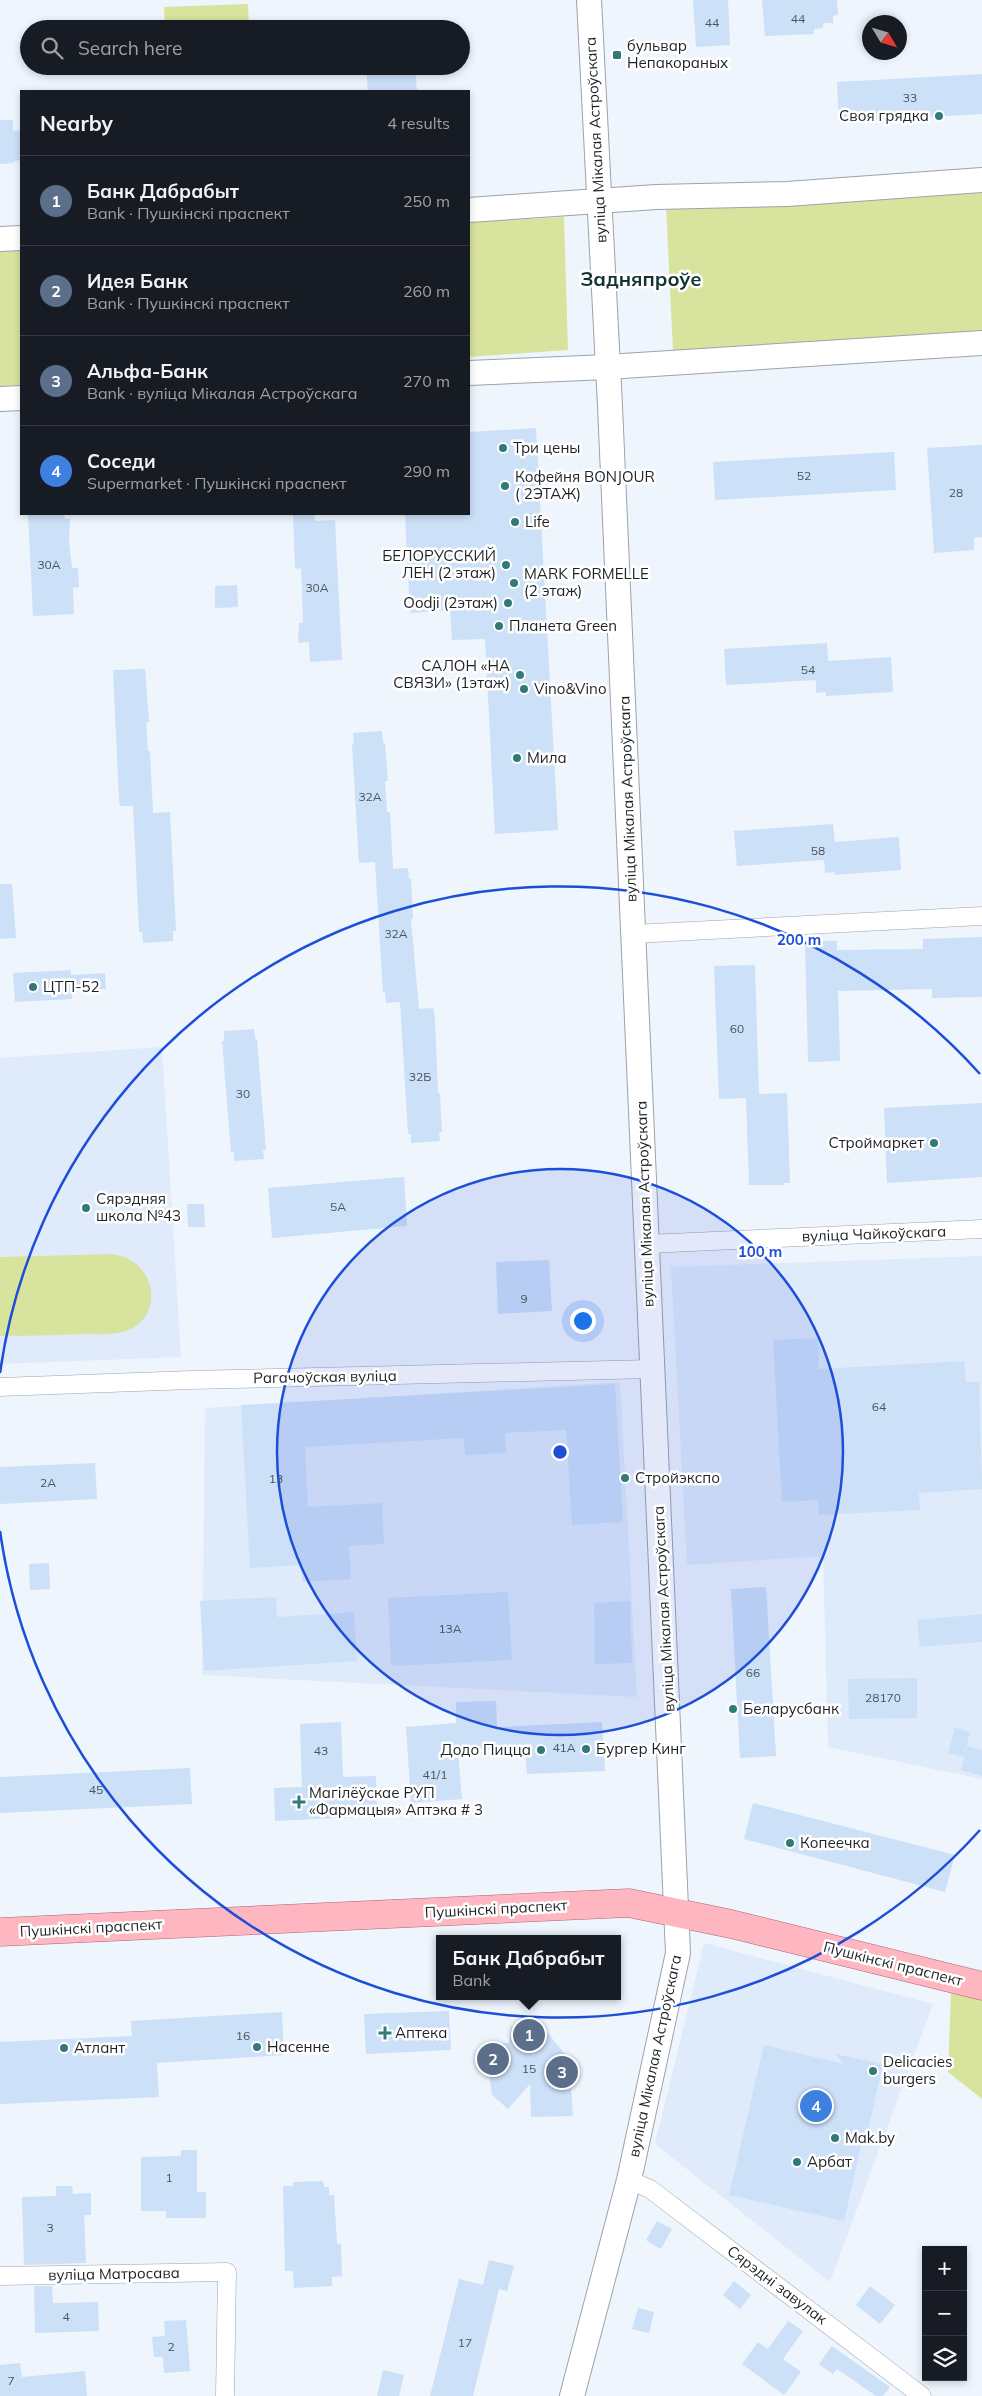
<!DOCTYPE html>
<html lang="en">
<head>
<meta charset="utf-8">
<style>
	:root { --surface:#171b24; --page:#20242c; --text:#f1f3f6; --muted:#9ea1a6; --line:#363941; --accent:#317a77 }
	body { margin:0; font-family:Mulish,sans-serif; background:var(--page); color:var(--text) }
	.controls { position:absolute; right:15px; bottom:15px; display:grid; overflow:hidden; border-radius:0px; box-shadow:0 2px 8px #0003 }
	.controls button { width:45px; height:45px; display:grid; place-items:center; padding:0; border:0; border-bottom:1px solid var(--line); background:var(--surface); color:var(--text); font:25px sans-serif }
	.compass { position:absolute; left:862px; top:15px; width:45px; height:45px; border-radius:50%; background:var(--surface); box-shadow:0 2px 8px #0003; rotate:128deg }
	.you { position:absolute; left:582px; top:1320px; width:18px; height:18px; margin:-12px; border:4px solid #fff; border-radius:50%; background:#1a73e8; box-shadow:0 0 0 8px #1a73e833 }
	.badge { display:grid; place-items:center; width:32px; height:32px; border-radius:50%; background:var(--accent); color:#fff; font-size:16px; font-weight:700 }
	.pin { position:absolute; translate:-50% -50%; border:2px solid #fff; box-shadow:0 1px 5px #0006 }
	.popup { position:absolute; left:436px; top:1935px; width:185px; height:65px; box-sizing:border-box; display:grid; place-content:center; border-radius:0px; background:var(--surface); filter:drop-shadow(0 1px 4px #0005); font-size:16px; white-space:nowrap; color:var(--muted) }
	.popup b { font-size:19px; color:var(--text) }
	.popup::after { content:''; position:absolute; left:50%; top:100%; margin-left:-10px; border:10px solid transparent; border-top-color:var(--surface) }
	.list { margin:0; padding:0; list-style:none }
	h2 { display:flex; justify-content:space-between; align-items:center; height:65px; margin:0; padding:0 20px; font-size:21px }
	h2 small { font-size:16px; font-weight:400; color:var(--muted) }
	.list li { display:grid; grid-template-columns:32px 1fr auto; gap:15px; align-items:center; box-sizing:border-box; height:90px; padding:0 20px; border-top:1px solid var(--line) }
	.list b { display:block; font-size:19px; white-space:nowrap }
	.list p { margin:0; font-size:16px; white-space:nowrap; color:var(--muted) }
	.list em { font-size:16px; font-style:normal; color:var(--muted) }
	.icon { flex:none; width:28px; height:28px; fill:none; stroke:currentColor; stroke-width:2; stroke-linecap:round; stroke-linejoin:round }
	.map { position:relative; flex:none; width:982px; height:2396px; overflow:hidden }
	.search { position:absolute; background:var(--surface); box-shadow:0 2px 8px #0003; left:20px; top:20px; width:450px; height:55px; display:flex; align-items:center; gap:12px; box-sizing:border-box; padding:0 18px; border-radius:28px; color:var(--muted); font-size:19px }
	.panel { position:absolute; background:var(--surface); box-shadow:0 2px 8px #0003; left:20px; top:90px; width:450px; height:425px; border-radius:0px }
	.map>svg:first-child { display:block }
</style>
</head>
<body>
<div class="map">
<svg width="982" height="2396" viewBox="0 0 982 2396">
	<rect width="100%" height="100%" fill="#eef5fd"/>
	<g fill="#dfebfa">
		<polygon points="162,1047 181,1357 0,1364 0,1058"/>
		<polygon points="982,1256 982,1779 828,1747 823,1556 687,1565 671,1267"/>
		<polygon points="620,1382 637,1697 202,1675 205,1408"/>
		<polygon points="704,1943 933,2004 830,2282 655,2144"/>
	</g>
	<g fill="#d8e39d">
		<polygon points="248,4 249,29 165,29 164,7"/>
		<polygon points="982,185 982,332 673,351 666,206"/>
		<polygon points="564,217 568,350 469,357 469,222"/>
		<polygon points="21,247 21,385 0,386 0,248"/>
		<path d="M112 1254C159 1260 166 1321 122 1332 110 1335 96 1334 84 1334 56 1335 28 1336 0 1336V1257Z"/>
		<polygon points="951,1992 982,2000 982,2099 948,2072"/>
	</g>
	<g fill="#cce0f8">
		<polygon points="693,0 728,0 730,45 696,47"/>
		<polygon points="762,0 837,0 838,15 833,16 833,23 823,23 823,28 814,29 814,34 765,36"/>
		<polygon points="366,66 415,66 417,91 368,91"/>
		<polygon points="982,74 982,114 839,122 837,82"/>
		<polygon points="0,120 13,120 13,131 21,130 21,160 14,161 14,163 0,164"/>
		<polygon points="536,428 558,830 495,834 485,639 452,640 450,610 410,613 405,514 469,514 469,432"/>
		<polygon points="982,445 982,537 974,538 974,550 934,553 927,448"/>
		<polygon points="894,452 896,490 715,500 713,462"/>
		<polygon points="28,514 64,514 65,519 70,519 69,542 72,568 78,568 79,587 73,588 74,614 33,616"/>
		<polygon points="293,514 314,514 315,521 335,520 342,660 310,662 309,642 298,643 299,623 303,623 302,589 301,568 295,569"/>
		<polygon points="237,585 238,607 215,608 215,586"/>
		<polygon points="827,643 828,661 891,657 893,692 826,696 826,692 816,693 816,680 726,685 724,649"/>
		<polygon points="145,669 149,722 146,722 148,751 150,751 153,813 170,812 176,931 173,931 173,941 143,943 142,932 139,932 133,806 120,806 119,800 113,670"/>
		<polygon points="382,731 383,743 385,743 388,781 385,781 387,812 390,812 393,869 408,868 409,879 411,879 413,919 411,919 419,1009 433,1008 435,1020 438,1093 440,1093 442,1132 439,1132 440,1141 411,1143 411,1134 408,1134 400,1002 386,1003 385,992 383,993 375,862 359,863 352,744 354,744 353,733"/>
		<polygon points="833,824 835,842 899,837 901,870 835,875 835,872 825,873 824,860 737,866 734,831"/>
		<polygon points="0,884 12,884 16,938 0,939"/>
		<polygon points="982,937 982,997 932,998 932,989 838,991 840,1061 808,1062 805,941 837,941 837,950 923,949 923,939"/>
		<polygon points="755,965 759,1094 787,1093 790,1183 783,1183 784,1185 749,1185 746,1098 719,1099 714,966"/>
		<polygon points="71,970 71,975 105,973 106,989 72,991 72,999 15,1002 13,973"/>
		<polygon points="254,1029 255,1039 257,1039 266,1150 263,1150 264,1159 234,1161 234,1152 231,1152 222,1041 224,1041 224,1031"/>
		<polygon points="982,1103 982,1177 887,1183 884,1108"/>
		<polygon points="404,1177 407,1226 272,1238 268,1188"/>
		<polygon points="187,1204 204,1204 205,1227 188,1227"/>
		<polygon points="549,1260 552,1311 498,1314 496,1262"/>
		<polygon points="818,1338 819,1369 964,1361 966,1382 979,1382 982,1489 919,1493 920,1510 819,1515 818,1500 782,1502 773,1340"/>
		<polygon points="615,1384 623,1522 572,1525 566,1430 505,1433 506,1453 465,1455 464,1438 305,1447 308,1507 382,1503 384,1544 349,1546 351,1579 302,1582 302,1565 250,1568 241,1405"/>
		<polygon points="95,1463 97,1499 0,1504 0,1467"/>
		<polygon points="49,1563 50,1589 30,1590 29,1564"/>
		<polygon points="766,1587 776,1756 740,1758 731,1589"/>
		<polygon points="508,1592 512,1660 391,1666 388,1598"/>
		<polygon points="276,1597 277,1617 354,1612 357,1661 204,1671 200,1601"/>
		<polygon points="630,1601 632,1663 595,1664 594,1603"/>
		<polygon points="982,1614 982,1642 920,1647 917,1620"/>
		<polygon points="917,1678 917,1718 849,1719 848,1679"/>
		<polygon points="496,1701 497,1727 602,1722 605,1771 527,1774 525,1748 458,1751 462,1799 411,1803 406,1727 456,1723 456,1702"/>
		<polygon points="341,1722 343,1777 376,1776 377,1816 275,1821 274,1788 302,1787 300,1724"/>
		<polygon points="955,1728 970,1732 964,1757 948,1753"/>
		<polygon points="967,1746 982,1750 982,1776 961,1770"/>
		<polygon points="190,1768 192,1804 0,1813 0,1777"/>
		<polygon points="753,1803 955,1855 945,1892 744,1839"/>
		<polygon points="449,2011 451,2050 366,2054 364,2014"/>
		<polygon points="282,2012 284,2055 157,2063 159,2097 0,2104 0,2042 132,2036 131,2021"/>
		<polygon points="511,2027 546,2031 569,2059 573,2116 531,2117 530,2084 508,2109 492,2095 485,2044 509,2043"/>
		<polygon points="764,2045 844,2064 835,2054 883,2064 867,2135 865,2128 844,2221 729,2195"/>
		<polygon points="181,2150 197,2150 197,2192 206,2192 206,2218 166,2218 166,2211 141,2211 141,2157 181,2156"/>
		<polygon points="323,2181 324,2187 329,2187 329,2195 334,2195 337,2244 341,2244 342,2276 332,2277 332,2286 294,2288 293,2271 285,2271 283,2186 293,2186 293,2182"/>
		<polygon points="56,2186 72,2186 73,2194 91,2193 91,2215 84,2215 86,2263 24,2265 22,2197 56,2196"/>
		<polygon points="657,2221 672,2229 661,2249 646,2240"/>
		<polygon points="489,2260 514,2266 507,2291 499,2289 473,2396 430,2396 459,2279 483,2285"/>
		<polygon points="734,2281 751,2295 740,2309 723,2295"/>
		<polygon points="34,2286 52,2286 53,2303 98,2302 99,2331 35,2333"/>
		<polygon points="870,2286 895,2305 880,2324 856,2305"/>
		<polygon points="638,2308 654,2312 649,2333 632,2329"/>
		<polygon points="186,2320 190,2371 164,2373 163,2357 154,2357 152,2337 165,2336 164,2321"/>
		<polygon points="788,2321 803,2331 783,2359 801,2372 784,2395 742,2364 758,2342 768,2349"/>
		<polygon points="832,2346 890,2387 883,2396 876,2396 837,2369 833,2374 819,2364"/>
		<polygon points="20,2363 22,2377 85,2371 87,2396 0,2396 0,2365"/>
		<polygon points="383,2370 404,2375 399,2396 377,2396"/>
	</g>
	<g fill="none" stroke-linecap="round" stroke-linejoin="round">
		<defs>
			<g id="street">
				<polyline points="633,934 982,916"/>
				<polyline points="647,1244 982,1229"/>
				<polyline points="0,1387 191,1380 651,1369"/>
				<polyline points="629,2180 650,2189 922,2396"/>
				<polyline points="0,2276 227,2272 225,2396"/>
			</g>
			<g id="secondary">
				<polyline points="469,210 656,197 787,194 982,180"/>
				<polyline points="0,239 21,238"/>
				<polyline points="469,373 607,367 982,343"/>
				<polyline points="0,399 21,398"/>
				<polyline points="572,2396 629,2180 678,1953 610,406 589,0"/>
			</g>
			<polyline id="primary" points="0,1932 629,1903 731,1924 982,1986"/>
		</defs>
		<use href="#street" stroke="#9ca3ab" stroke-width="19"/>
		<use href="#secondary" stroke="#9ca3ab" stroke-width="26"/>
		<use href="#primary" stroke="#af6270" stroke-width="29"/>
		<use href="#street" stroke="#fff" stroke-width="18"/>
		<use href="#secondary" stroke="#fff" stroke-width="24"/>
		<use href="#primary" stroke="#feb6c1" stroke-width="28"/>
	</g>
	<circle cx="560" cy="1452" r="283" fill="#1d4ed8" fill-opacity=".12"/>
	<g fill="none" stroke="#1d4ed8" stroke-width="2.5">
		<circle cx="560" cy="1452" r="283"/>
		<path d="M980 1830A565 565 0 0 1 0 1531M0 1373A565 565 0 0 1 980 1074"/>
	</g>
	<g fill="#317a77" stroke="#fff" stroke-width="2">
		<rect x="612" y="50" width="10" height="10" rx="2.5"/>
		<circle cx="939" cy="116" r="5"/>
		<circle cx="503" cy="448" r="5"/>
		<circle cx="505" cy="486" r="5"/>
		<circle cx="515" cy="522" r="5"/>
		<circle cx="506" cy="565" r="5"/>
		<circle cx="514" cy="583" r="5"/>
		<circle cx="508" cy="603" r="5"/>
		<circle cx="499" cy="626" r="5"/>
		<circle cx="520" cy="675" r="5"/>
		<circle cx="524" cy="689" r="5"/>
		<circle cx="517" cy="758" r="5"/>
		<circle cx="33" cy="987" r="5"/>
		<circle cx="934" cy="1143" r="5"/>
		<circle cx="86" cy="1208" r="5"/>
		<circle cx="625" cy="1478" r="5"/>
		<circle cx="733" cy="1709" r="5"/>
		<circle cx="586" cy="1749" r="5"/>
		<circle cx="541" cy="1750" r="5"/>
		<path d="M296.5 1794.5h5v5h5v5h-5v5h-5v-5h-5v-5h5z"/>
		<circle cx="790" cy="1843" r="5"/>
		<path d="M382.5 2025.5h5v5h5v5h-5v5h-5v-5h-5v-5h5z"/>
		<circle cx="257" cy="2047" r="5"/>
		<circle cx="64" cy="2048" r="5"/>
		<circle cx="873" cy="2071" r="5"/>
		<circle cx="835" cy="2138" r="5"/>
		<circle cx="797" cy="2162" r="5"/>
	</g>
	<g text-anchor="middle" stroke-width="5" stroke-linejoin="round" paint-order="stroke">
		<g font-size="12" fill="#4a525a">
			<text x="798" y="23">44</text>
			<text x="712" y="27">44</text>
			<text x="910" y="102">33</text>
			<text x="804" y="480">52</text>
			<text x="956" y="497">28</text>
			<text x="49" y="569">30А</text>
			<text x="317" y="592">30А</text>
			<text x="808" y="674">54</text>
			<text x="370" y="801">32А</text>
			<text x="818" y="855">58</text>
			<text x="396" y="938">32А</text>
			<text x="737" y="1033">60</text>
			<text x="420" y="1081">32Б</text>
			<text x="243" y="1098">30</text>
			<text x="338" y="1211">5А</text>
			<text x="524" y="1303">9</text>
			<text x="879" y="1411">64</text>
			<text x="276" y="1483">13</text>
			<text x="48" y="1487">2А</text>
			<text x="450" y="1633">13А</text>
			<text x="753" y="1677">66</text>
			<text x="883" y="1702">28170</text>
			<text x="564" y="1752">41А</text>
			<text x="321" y="1755">43</text>
			<text x="435" y="1779">41/1</text>
			<text x="96" y="1794">45</text>
			<text x="243" y="2040">16</text>
			<text x="529" y="2073">15</text>
			<text x="169" y="2182">1</text>
			<text x="50" y="2232">3</text>
			<text x="66" y="2321">4</text>
			<text x="465" y="2347">17</text>
			<text x="171" y="2351">2</text>
			<text x="11" y="2385">7</text>
		</g>
		<g font-size="15" fill="#1f2225" stroke="#fff" text-anchor="start">
			<text x="627" y="51">бульвар<tspan x="627" dy="17">Непакораных</tspan></text>
			<text x="929" y="121" text-anchor="end">Своя грядка</text>
			<text x="513" y="453">Три цены</text>
			<text x="515" y="482">Кофейня BONJOUR<tspan x="515" dy="17">( 2ЭТАЖ)</tspan></text>
			<text x="525" y="527">Life</text>
			<text x="496" y="561" text-anchor="end">БЕЛОРУССКИЙ<tspan x="496" dy="17">ЛЕН (2 этаж)</tspan></text>
			<text x="524" y="579">MARK FORMELLE<tspan x="524" dy="17">(2 этаж)</tspan></text>
			<text x="498" y="608" text-anchor="end">Oodji (2этаж)</text>
			<text x="509" y="631">Планета Green</text>
			<text x="510" y="671" text-anchor="end">САЛОН «НА<tspan x="510" dy="17">СВЯЗИ» (1этаж)</tspan></text>
			<text x="534" y="694">Vino&amp;Vino</text>
			<text x="527" y="763">Мила</text>
			<text x="43" y="992">ЦТП-52</text>
			<text x="924" y="1148" text-anchor="end">Строймаркет</text>
			<text x="96" y="1204">Сярэдняя<tspan x="96" dy="17">школа №43</tspan></text>
			<text x="635" y="1483">Стройэкспо</text>
			<text x="743" y="1714">Беларусбанк</text>
			<text x="596" y="1754">Бургер Кинг</text>
			<text x="531" y="1755" text-anchor="end">Додо Пицца</text>
			<text x="309" y="1798">Магілёўскае РУП<tspan x="309" dy="17">«Фармацыя» Аптэка # 3</tspan></text>
			<text x="800" y="1848">Копеечка</text>
			<text x="395" y="2038">Аптека</text>
			<text x="267" y="2052">Насенне</text>
			<text x="74" y="2053">Атлант</text>
			<text x="883" y="2067">Delicacies<tspan x="883" dy="17">burgers</tspan></text>
			<text x="845" y="2143">Mak.by</text>
			<text x="807" y="2167">Арбат</text>
		</g>
		<g font-size="15" fill="#1f2225" stroke="#fff">
			<text transform="translate(596 140) rotate(-93)" y="5">вуліца Мікалая Астроўскага</text>
			<text transform="translate(628 799) rotate(-92)" y="5">вуліца Мікалая Астроўскага</text>
			<text transform="translate(645 1204) rotate(-92)" y="5">вуліца Мікалая Астроўскага</text>
			<text transform="translate(874 1234) rotate(-2)" y="5">вуліца Чайкоўскага</text>
			<text transform="translate(325 1377) rotate(-1)" y="5">Рагачоўская вуліца</text>
			<text transform="translate(664 1609) rotate(-93)" y="5">вуліца Мікалая Астроўскага</text>
			<text transform="translate(496 1909) rotate(-3)" y="5">Пушкінскі праспект</text>
			<text transform="translate(91 1928) rotate(-3)" y="5">Пушкінскі праспект</text>
			<text transform="translate(893 1964) rotate(14)" y="5">Пушкінскі праспект</text>
			<text transform="translate(655 2056) rotate(-78)" y="5">вуліца Мікалая Астроўскага</text>
			<text transform="translate(114 2274) rotate(-1)" y="5">вуліца Матросава</text>
			<text transform="translate(777 2285) rotate(37)" y="5">Сярэдні завулак</text>
		</g>
		<g font-size="20" font-weight="bold" fill="#123534" stroke="#fff">
			<text x="641" y="286">Задняпроўе</text>
		</g>
	</g>
	<circle cx="560" cy="1452" r="8" fill="#1d4ed8" stroke="#fff" stroke-width="2.5"/>
	<g font-size="15" text-anchor="middle" font-weight="bold" fill="#1d4ed8" stroke="#fff" stroke-width="5" stroke-linejoin="round" paint-order="stroke">
		<text x="799" y="945">200 m</text>
		<text x="760" y="1257">100 m</text>
	</g>
</svg>
<div class="controls">
<button>+</button>
<button>−</button>
<button><svg class="icon" aria-label="layers" viewBox="0 0 24 24"><path d="M12 4l9 5-9 5-9-5zM3 14l9 5 9-5"/></svg></button>
</div>
<svg class="compass" viewBox="-18 -18 36 36"><path d="M0-13l5 13h-10z" fill="#e53935"/><path d="M0 13l5-13h-10z" fill="#9ea1a6"/></svg>
<div class="you"></div>
<div class="pin badge" style="left:529px;top:2035px;background:#5c6f8a">1</div>
<div class="popup"><b>Банк Дабрабыт</b>Bank</div>
<div class="pin badge" style="left:493px;top:2059px;background:#5c6f8a">2</div>
<div class="pin badge" style="left:562px;top:2072px;background:#5c6f8a">3</div>
<div class="pin badge" style="left:816px;top:2106px;background:#3f7fe0">4</div>
<div class="search"><svg class="icon" aria-label="search" viewBox="0 0 24 24"><circle cx="10" cy="10" r="6"/><path d="M15 15l6 6"/></svg>Search here</div>
<section class="panel">
<h2>Nearby<small>4 results</small></h2>
<ul class="list">
<li><span class="badge" style="background:#5c6f8a">1</span><div><b>Банк Дабрабыт</b><p>Bank · Пушкінскі праспект</p></div><em>250 m</em></li>
<li><span class="badge" style="background:#5c6f8a">2</span><div><b>Идея Банк</b><p>Bank · Пушкінскі праспект</p></div><em>260 m</em></li>
<li><span class="badge" style="background:#5c6f8a">3</span><div><b>Альфа-Банк</b><p>Bank · вуліца Мікалая Астроўскага</p></div><em>270 m</em></li>
<li><span class="badge" style="background:#3f7fe0">4</span><div><b>Соседи</b><p>Supermarket · Пушкінскі праспект</p></div><em>290 m</em></li>
</ul>
</section>
</div>
</body>
</html>
